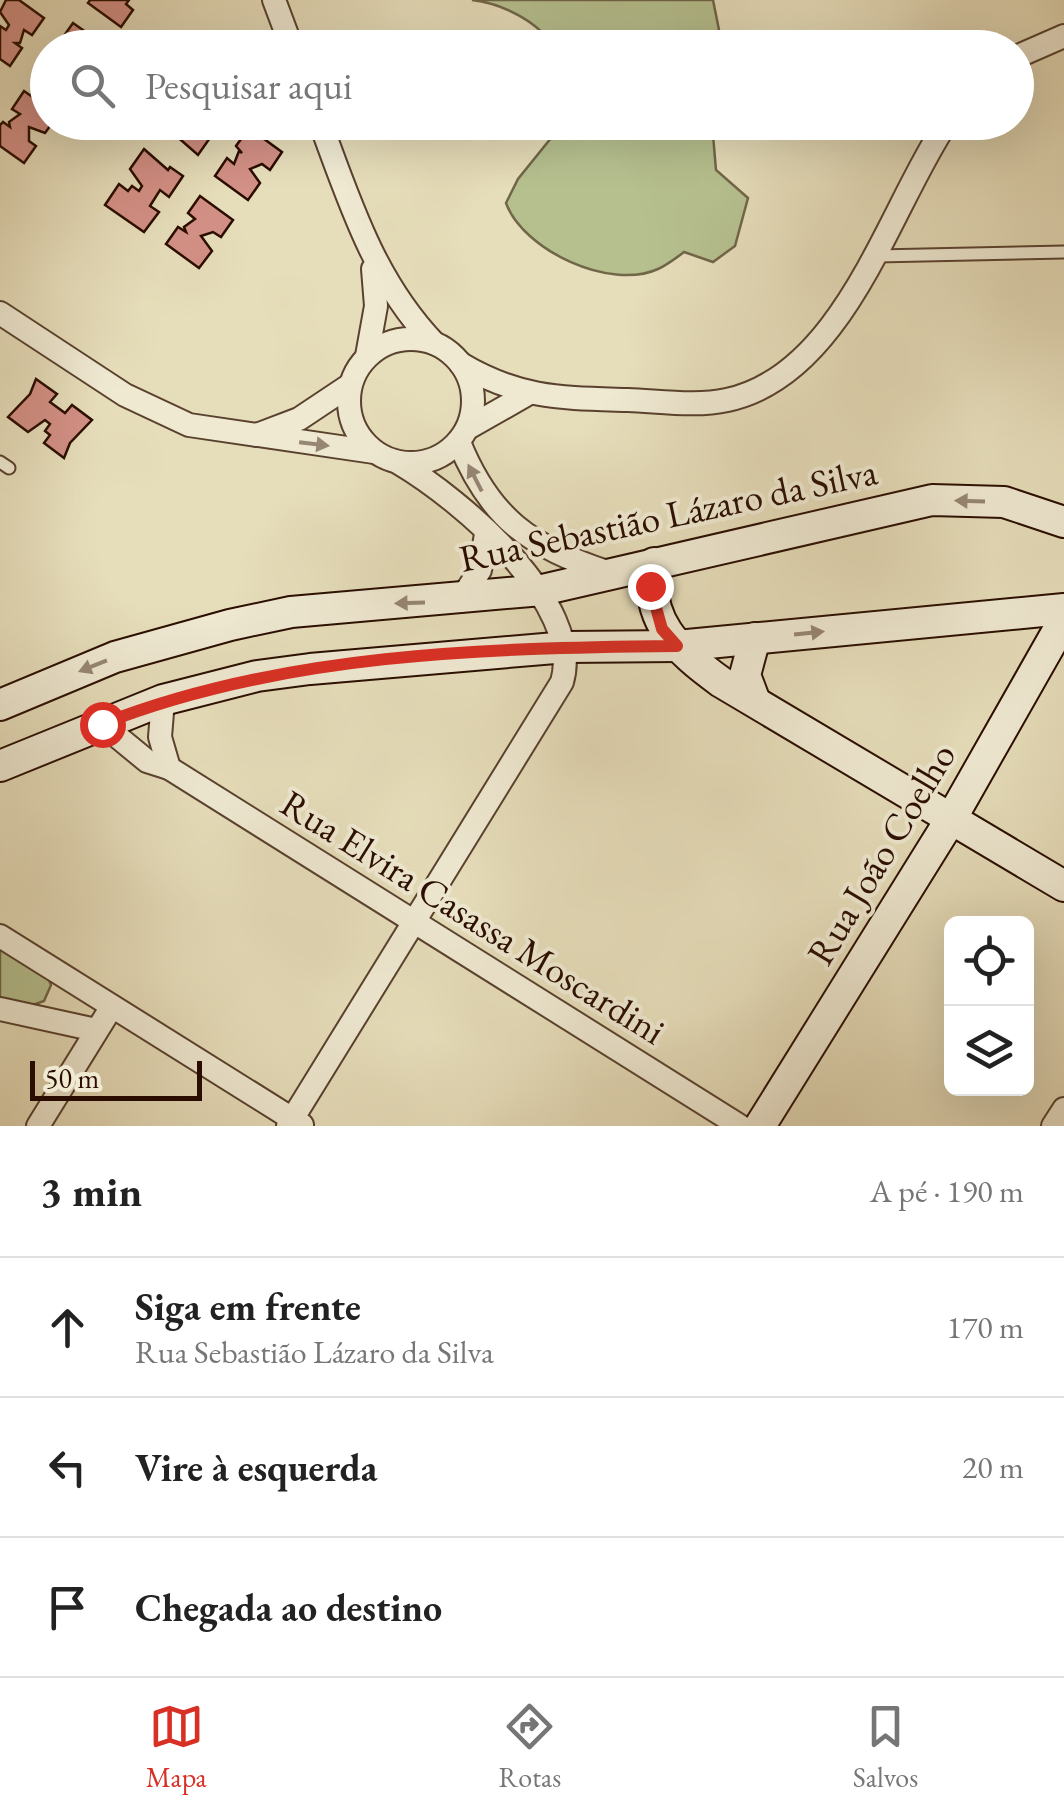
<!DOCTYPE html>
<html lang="pt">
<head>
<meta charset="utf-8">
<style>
	:root { --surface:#fff; --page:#f6f6f6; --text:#222; --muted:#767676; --line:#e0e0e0; --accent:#d93025 }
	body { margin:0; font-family:"EB Garamond",serif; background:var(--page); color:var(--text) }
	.controls { position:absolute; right:30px; bottom:30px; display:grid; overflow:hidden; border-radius:15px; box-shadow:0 10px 40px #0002 }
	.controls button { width:90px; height:90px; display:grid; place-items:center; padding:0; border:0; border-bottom:2px solid var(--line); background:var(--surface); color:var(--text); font:50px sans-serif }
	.scale { position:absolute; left:30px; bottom:25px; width:172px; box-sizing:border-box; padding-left:10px; border:5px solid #2a0d00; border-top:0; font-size:28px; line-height:35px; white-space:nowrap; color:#2a0d00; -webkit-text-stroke:8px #efe9d2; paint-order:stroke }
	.stop { position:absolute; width:30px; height:30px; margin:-22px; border:8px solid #d93025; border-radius:50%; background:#fff }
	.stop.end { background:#d93025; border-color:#fff; box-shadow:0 2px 10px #0008 }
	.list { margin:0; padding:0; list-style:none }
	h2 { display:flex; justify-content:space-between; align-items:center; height:130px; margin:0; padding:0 40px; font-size:42px }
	h2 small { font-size:32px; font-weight:400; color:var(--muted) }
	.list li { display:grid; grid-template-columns:65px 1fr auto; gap:30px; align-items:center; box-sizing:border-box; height:140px; padding:0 40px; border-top:2px solid var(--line) }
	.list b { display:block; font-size:38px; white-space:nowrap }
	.list p { margin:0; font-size:32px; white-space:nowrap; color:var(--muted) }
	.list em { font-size:32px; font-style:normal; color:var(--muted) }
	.icon { flex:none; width:55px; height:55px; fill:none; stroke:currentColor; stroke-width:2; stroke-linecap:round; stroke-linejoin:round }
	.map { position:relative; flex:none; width:1064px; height:1126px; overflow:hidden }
	.search { position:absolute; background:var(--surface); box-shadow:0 10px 40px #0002; left:30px; right:30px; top:30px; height:110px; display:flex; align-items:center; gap:25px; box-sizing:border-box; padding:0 35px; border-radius:55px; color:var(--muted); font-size:38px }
	.sheet { height:550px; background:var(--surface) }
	nav { display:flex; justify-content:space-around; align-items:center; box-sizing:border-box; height:140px; border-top:2px solid var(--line); background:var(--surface); font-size:28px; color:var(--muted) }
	nav a { display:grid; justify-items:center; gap:5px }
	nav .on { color:var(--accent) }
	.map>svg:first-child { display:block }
</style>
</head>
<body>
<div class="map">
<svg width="1064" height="1126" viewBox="0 0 1064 1126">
	<rect width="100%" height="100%" fill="#e6ddba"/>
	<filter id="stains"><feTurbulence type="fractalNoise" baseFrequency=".002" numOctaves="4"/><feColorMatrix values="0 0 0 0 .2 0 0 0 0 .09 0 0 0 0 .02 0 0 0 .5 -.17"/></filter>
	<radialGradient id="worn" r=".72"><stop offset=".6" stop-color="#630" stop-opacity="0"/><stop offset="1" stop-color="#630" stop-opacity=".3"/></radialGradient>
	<g fill="#b6c08f" stroke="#706648" stroke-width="2.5">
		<path d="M472 0H713L720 35 710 47H553C539 21 500 3 472 0Z"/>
		<path d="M564 122 700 123 713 135 716 170 748 198 735 246 713 262 684 252C676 258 667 265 658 269 610 291 523 250 506 203L518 179Z"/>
		<polygon points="0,947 48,977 51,985 44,1001 33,1005 0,1001"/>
	</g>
	<g fill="#d39086" stroke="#2a0d00" stroke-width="2.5">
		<polygon points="6,0 19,0 44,18 32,35 24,30 20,43 15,43 22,48 10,66 0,59 0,26 6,30 9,25 0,12"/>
		<polygon points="90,0 129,0 126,4 133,10 121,27 88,3"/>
		<polygon points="73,23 107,47 107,48 67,48 61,40"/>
		<polygon points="24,91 48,108 48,122 53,122 45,133 29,127 29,141 36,146 24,163 0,146 0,125 3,122 10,127 9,122 20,114 12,109"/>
		<polygon points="162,122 207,122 203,128 212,135 198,155 174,134 172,137 158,128"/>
		<polygon points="249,128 282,152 270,170 262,164 250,169 260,183 248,200 215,176 227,158 234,164 239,151 242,153 236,146"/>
		<polygon points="144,149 168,170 170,167 183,176 169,197 160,190 150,206 159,212 144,232 105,205 119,184 128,191 132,186 139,191 142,186 130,169"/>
		<polygon points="200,196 233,220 221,237 213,232 201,236 212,251 199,268 166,244 178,227 186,232 184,227 195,219 188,213"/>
		<polygon points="36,379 57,394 50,402 65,413 72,405 92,420 70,443 64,458 44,443 50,435 45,431 50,424 45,420 28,432 8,417 30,394"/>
	</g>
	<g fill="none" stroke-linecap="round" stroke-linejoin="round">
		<defs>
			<g id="lane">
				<polyline points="877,256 1064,252"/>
				<polyline points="0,462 9,468"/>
			</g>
			<g id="street">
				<polyline points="274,0 292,48"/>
				<polyline points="1016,57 1064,36"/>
				<path d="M320 122C350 203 374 280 434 343"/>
				<polyline points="0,313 125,395 189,425 374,452"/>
				<circle cx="411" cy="401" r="62"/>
				<polyline points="367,356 376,306 373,269"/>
				<path d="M461 364C520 399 562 398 628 400 658 401 697 407 727 400 844 375 889 208 947 122"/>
				<polyline points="468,428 526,395"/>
				<polyline points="257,435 299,419 350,385"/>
				<path d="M459 442C490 519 530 546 607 572"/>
				<polyline points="460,601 480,570 486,534"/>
				<polyline points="163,700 160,737 169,768"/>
				<polyline points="102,724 147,761 169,768 740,1126"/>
				<polyline points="0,936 302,1125"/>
				<polyline points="0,1009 96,1030"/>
				<polyline points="38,1126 111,1008"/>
				<path d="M288 1126 562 682C585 604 460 499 399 463"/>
				<polyline points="1053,1126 1064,1109"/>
			</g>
			<g id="secondary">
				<path d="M654 563C644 620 677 650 721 682L1064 886"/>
				<polyline points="754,699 745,675 755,638"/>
				<polyline points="0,705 115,657 230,625 291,612 542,590 932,500 1004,502 1064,522"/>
				<polyline points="0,766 163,700 257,676 310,669 567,647 677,646 1064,609"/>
				<polyline points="760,1126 951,819 1064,620"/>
			</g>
		</defs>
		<use href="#lane" stroke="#59412e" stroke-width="15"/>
		<use href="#street" stroke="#59412e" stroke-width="26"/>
		<use href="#secondary" stroke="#2a0d00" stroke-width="34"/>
		<use href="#lane" stroke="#efe9d2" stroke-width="11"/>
		<use href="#street" stroke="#efe9d2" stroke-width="22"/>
		<use href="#secondary" stroke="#efe9d2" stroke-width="30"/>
	</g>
	<defs><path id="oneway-solid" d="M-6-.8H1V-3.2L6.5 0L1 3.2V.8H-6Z" transform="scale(2.5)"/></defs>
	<g fill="#968674">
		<use href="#oneway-solid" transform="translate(314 444) rotate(7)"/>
		<use href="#oneway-solid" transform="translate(475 478) rotate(-117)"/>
		<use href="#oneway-solid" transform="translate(970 501) rotate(-178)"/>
		<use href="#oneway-solid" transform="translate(410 603) rotate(178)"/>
		<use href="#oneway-solid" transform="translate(809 633) rotate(-6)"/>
		<use href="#oneway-solid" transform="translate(93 666) rotate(158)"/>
	</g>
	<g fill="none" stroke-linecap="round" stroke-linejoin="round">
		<path stroke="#d93025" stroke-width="12" d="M102 724C283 653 485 648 677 646L662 629 650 586"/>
	</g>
	<g text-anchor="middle" stroke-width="8" stroke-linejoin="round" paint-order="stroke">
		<g font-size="38" fill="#2a0d00" stroke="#efe9d2">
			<text transform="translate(668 515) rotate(-12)" y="13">Rua Sebastião Lázaro da Silva</text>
			<text transform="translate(881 854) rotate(-59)" y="13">Rua João Coelho</text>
			<text transform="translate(473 917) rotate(32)" y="13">Rua Elvira Casassa Moscardini</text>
		</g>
	</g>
	<rect width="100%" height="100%" filter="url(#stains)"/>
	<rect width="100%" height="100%" fill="url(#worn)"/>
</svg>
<div class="controls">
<button><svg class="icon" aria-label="locate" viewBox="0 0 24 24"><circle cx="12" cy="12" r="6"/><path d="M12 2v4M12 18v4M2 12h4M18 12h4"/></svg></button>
<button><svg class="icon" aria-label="layers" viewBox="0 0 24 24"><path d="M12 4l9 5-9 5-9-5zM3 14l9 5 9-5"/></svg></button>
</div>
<div class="scale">50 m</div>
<div class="stop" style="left:102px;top:724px"></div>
<div class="stop end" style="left:650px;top:586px"></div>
<div class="search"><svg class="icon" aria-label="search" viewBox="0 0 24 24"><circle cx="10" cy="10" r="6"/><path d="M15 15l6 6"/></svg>Pesquisar aqui</div>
</div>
<section class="sheet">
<h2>3 min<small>A pé · 190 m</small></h2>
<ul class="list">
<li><svg class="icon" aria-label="ahead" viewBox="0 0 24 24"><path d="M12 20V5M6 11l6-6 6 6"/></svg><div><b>Siga em frente</b><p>Rua Sebastião Lázaro da Silva</p></div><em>170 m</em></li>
<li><svg class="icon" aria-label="left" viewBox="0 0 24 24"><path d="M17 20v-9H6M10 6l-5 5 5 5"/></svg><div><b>Vire à esquerda</b></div><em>20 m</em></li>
<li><svg class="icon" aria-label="arrive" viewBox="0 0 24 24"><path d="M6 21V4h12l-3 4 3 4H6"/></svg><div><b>Chegada ao destino</b></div></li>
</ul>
</section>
<nav>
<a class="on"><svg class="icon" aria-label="map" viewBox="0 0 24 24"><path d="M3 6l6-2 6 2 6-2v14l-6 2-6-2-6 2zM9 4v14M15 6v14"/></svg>Mapa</a>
<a><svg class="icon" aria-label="directions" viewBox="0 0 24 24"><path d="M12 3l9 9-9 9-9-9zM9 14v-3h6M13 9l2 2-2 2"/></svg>Rotas</a>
<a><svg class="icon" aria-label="saved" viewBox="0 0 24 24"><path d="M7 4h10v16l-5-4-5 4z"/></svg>Salvos</a>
</nav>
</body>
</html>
